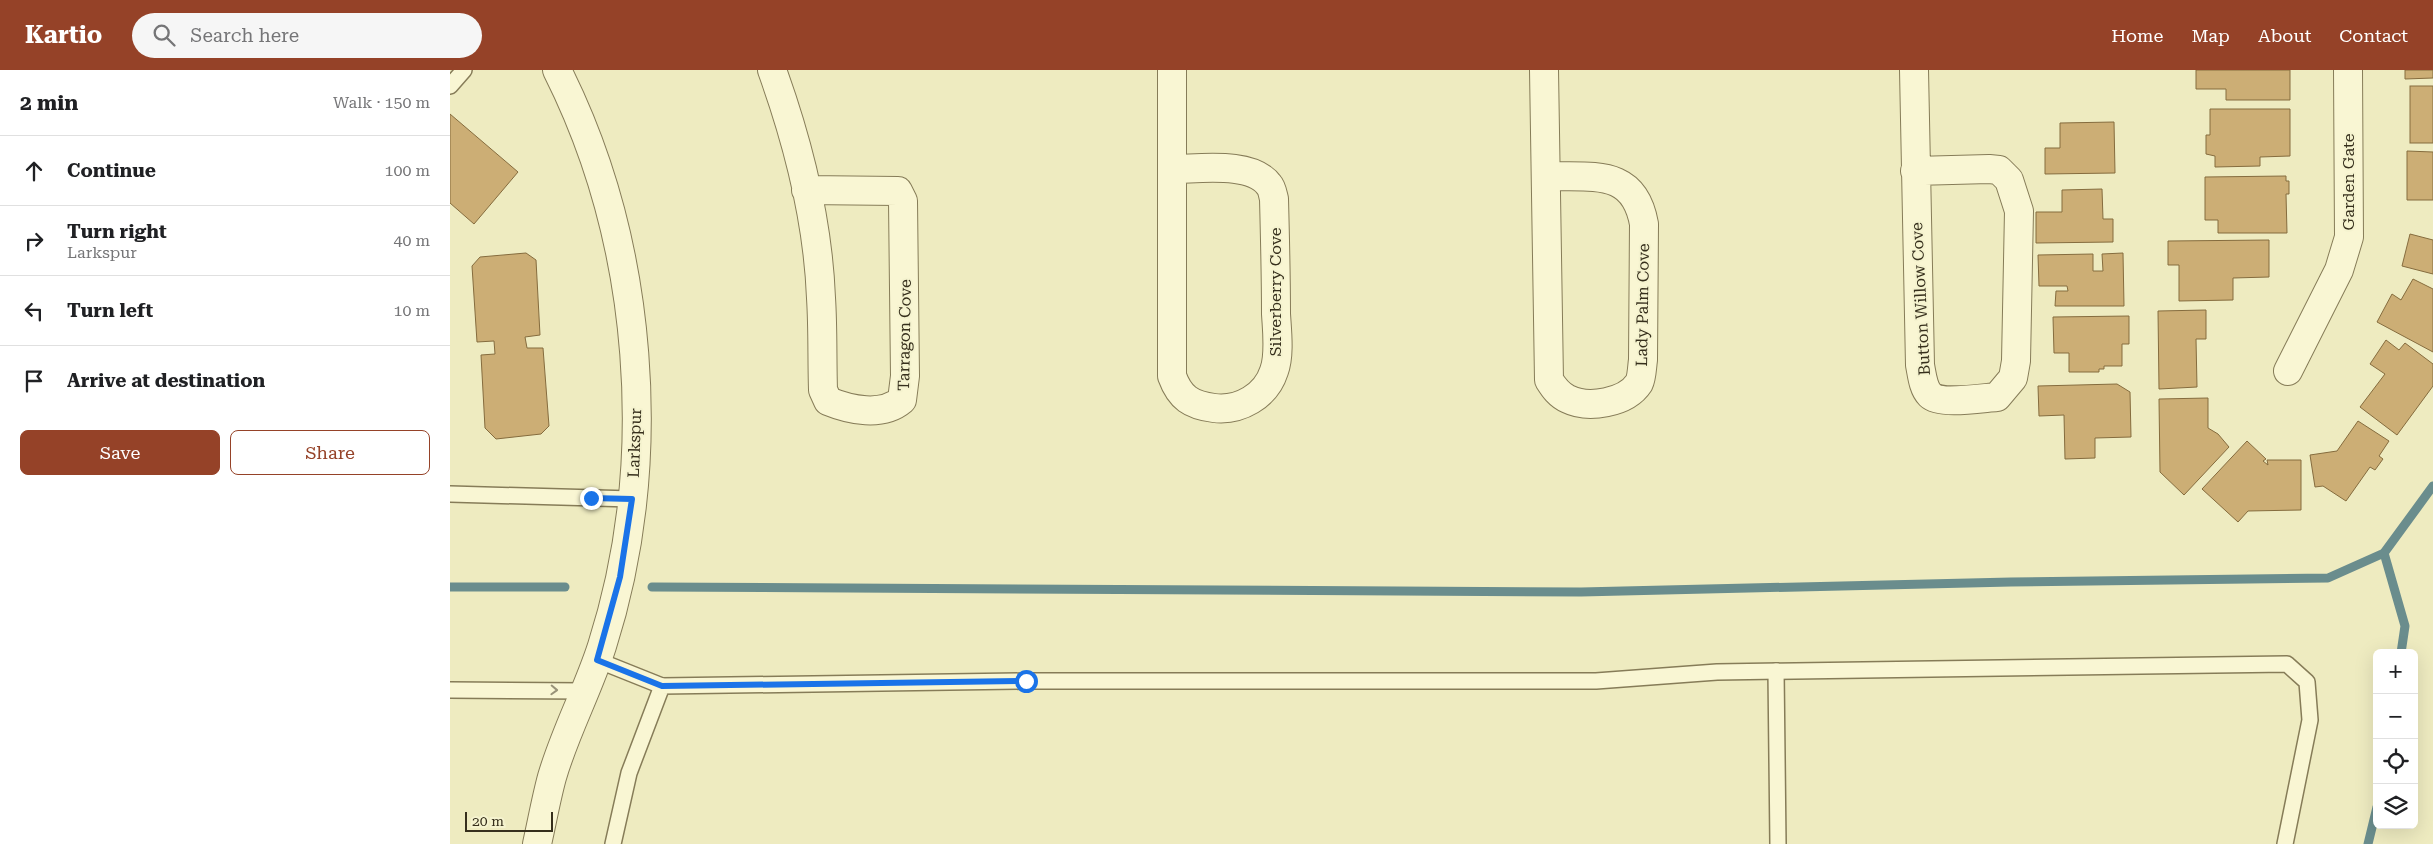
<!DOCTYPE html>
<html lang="en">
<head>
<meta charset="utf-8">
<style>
	:root { --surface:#fff; --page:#f6f6f6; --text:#202124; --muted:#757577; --line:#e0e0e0; --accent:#954228 }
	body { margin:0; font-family:"Roboto Serif",serif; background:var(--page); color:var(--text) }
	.controls { position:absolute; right:15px; bottom:15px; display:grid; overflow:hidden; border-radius:8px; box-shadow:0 5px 20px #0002 }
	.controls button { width:45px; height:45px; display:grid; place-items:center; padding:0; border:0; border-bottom:1px solid var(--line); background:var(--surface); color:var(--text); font:25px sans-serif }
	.scale { position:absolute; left:15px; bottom:12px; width:88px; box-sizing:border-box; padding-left:5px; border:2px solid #362f1c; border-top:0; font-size:14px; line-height:18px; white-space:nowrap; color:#362f1c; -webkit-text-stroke:4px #f5f3cf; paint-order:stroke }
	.stop { position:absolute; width:15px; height:15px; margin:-11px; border:4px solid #1a73e8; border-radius:50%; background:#fff }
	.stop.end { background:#1a73e8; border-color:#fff; box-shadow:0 1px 5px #0008 }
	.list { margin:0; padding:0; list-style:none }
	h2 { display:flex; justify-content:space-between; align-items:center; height:65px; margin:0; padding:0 20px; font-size:21px }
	h2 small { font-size:16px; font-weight:400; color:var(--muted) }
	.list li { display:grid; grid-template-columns:32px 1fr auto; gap:15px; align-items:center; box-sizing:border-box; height:70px; padding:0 20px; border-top:1px solid var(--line) }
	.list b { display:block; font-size:19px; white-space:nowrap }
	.list p { margin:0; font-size:16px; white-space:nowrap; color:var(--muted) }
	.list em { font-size:16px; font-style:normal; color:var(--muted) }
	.actions { display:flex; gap:10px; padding:15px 20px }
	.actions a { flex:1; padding:11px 0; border:1px solid var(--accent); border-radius:8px; text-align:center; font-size:18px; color:var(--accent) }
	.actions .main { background:var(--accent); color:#fff }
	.icon { flex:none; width:28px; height:28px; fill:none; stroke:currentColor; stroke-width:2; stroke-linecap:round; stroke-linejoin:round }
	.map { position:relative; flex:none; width:1983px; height:774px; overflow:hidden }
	header { display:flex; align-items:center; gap:30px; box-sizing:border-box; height:70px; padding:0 25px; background:var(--accent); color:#fff }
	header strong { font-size:24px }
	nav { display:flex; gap:28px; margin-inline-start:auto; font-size:18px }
	.search { width:350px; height:45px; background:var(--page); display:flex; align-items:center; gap:12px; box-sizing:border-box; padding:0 18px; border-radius:28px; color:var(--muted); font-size:19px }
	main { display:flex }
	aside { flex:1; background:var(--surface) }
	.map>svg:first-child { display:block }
</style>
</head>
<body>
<header>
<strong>Kartio</strong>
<div class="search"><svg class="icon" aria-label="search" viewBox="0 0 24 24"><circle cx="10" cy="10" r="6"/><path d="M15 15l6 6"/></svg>Search here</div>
<nav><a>Home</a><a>Map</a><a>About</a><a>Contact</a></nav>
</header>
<main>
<aside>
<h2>2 min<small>Walk · 150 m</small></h2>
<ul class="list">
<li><svg class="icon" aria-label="ahead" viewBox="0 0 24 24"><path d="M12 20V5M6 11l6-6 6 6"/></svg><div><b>Continue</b></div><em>100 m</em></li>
<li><svg class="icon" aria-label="right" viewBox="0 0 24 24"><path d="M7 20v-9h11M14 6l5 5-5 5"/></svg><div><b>Turn right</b><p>Larkspur</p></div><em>40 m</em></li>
<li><svg class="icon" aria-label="left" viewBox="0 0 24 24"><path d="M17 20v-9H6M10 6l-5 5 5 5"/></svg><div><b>Turn left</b></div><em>10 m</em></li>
<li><svg class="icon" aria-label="arrive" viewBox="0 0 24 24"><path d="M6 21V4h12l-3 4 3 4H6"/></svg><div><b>Arrive at destination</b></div></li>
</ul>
<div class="actions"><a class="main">Save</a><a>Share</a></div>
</aside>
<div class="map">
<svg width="1983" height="774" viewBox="0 0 1983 774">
	<rect width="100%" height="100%" fill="#eeebc0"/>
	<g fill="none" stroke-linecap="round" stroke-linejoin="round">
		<g stroke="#6a8d8d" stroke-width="9">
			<polyline points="1934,483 1955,556 1951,583"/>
			<polyline points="0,517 115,517"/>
			<polyline points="202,517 1131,522 1561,512 1878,508 1934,483 1983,416"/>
			<polyline points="1918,774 1927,737"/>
		</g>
	</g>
	<g fill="#ccae75" stroke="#856c3e">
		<polygon points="1746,0 1840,0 1840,30 1776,30 1776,19 1746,19"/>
		<polygon points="1955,0 1983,0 1983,8 1955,9"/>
		<rect x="1960" y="16" width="23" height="57"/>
		<polygon points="1760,39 1840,39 1840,86 1810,87 1810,96 1765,97 1765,86 1756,84 1756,65 1760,65"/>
		<polygon points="0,44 68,102 24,154 0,133"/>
		<polygon points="1664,52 1665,103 1595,104 1595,78 1610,78 1610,53"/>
		<polygon points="1957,81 1983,82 1983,130 1957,130"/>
		<polygon points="1836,106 1836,111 1839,111 1839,124 1836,124 1837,163 1768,163 1768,150 1755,150 1755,107"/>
		<polygon points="1652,119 1653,149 1663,149 1663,172 1586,173 1586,142 1612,142 1612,120"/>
		<polygon points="1960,164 1983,170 1983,204 1952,196"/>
		<polygon points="1819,170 1819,207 1783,208 1783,230 1729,231 1729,195 1718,195 1718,171"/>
		<polygon points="76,183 86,190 90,265 75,267 77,278 93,278 99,356 91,364 46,369 35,358 31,285 45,284 44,271 27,272 22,196 30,187"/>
		<polygon points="1673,183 1674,236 1605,236 1606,221 1618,221 1617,216 1589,216 1588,185 1643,184 1643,201 1653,201 1652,184"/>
		<polygon points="1963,209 1983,219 1983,282 1927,252 1942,224 1951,230"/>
		<polygon points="1756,240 1756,269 1746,269 1747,317 1709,319 1708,241"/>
		<polygon points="1679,246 1679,274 1672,274 1672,296 1654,296 1654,299 1649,299 1649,302 1619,302 1619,283 1604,283 1603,247"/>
		<polygon points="1936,270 1949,280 1955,273 1983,294 1983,316 1947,365 1910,337 1935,304 1920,294"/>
		<polygon points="1667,314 1680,322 1681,367 1645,368 1645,388 1615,389 1614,345 1589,346 1588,316"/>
		<polygon points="1758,328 1758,358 1768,364 1779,377 1734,425 1710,402 1709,329"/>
		<polygon points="1908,351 1939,371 1929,386 1933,389 1925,400 1920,397 1896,431 1873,416 1865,417 1860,385 1887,381"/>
		<polygon points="1797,371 1816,389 1813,391 1818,395 1817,390 1851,390 1851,440 1798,441 1788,452 1752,419"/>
	</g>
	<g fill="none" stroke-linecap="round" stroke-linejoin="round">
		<defs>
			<g id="service">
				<polyline points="0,16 14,0"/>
				<polyline points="0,424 182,429"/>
				<polyline points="147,590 212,616"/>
				<polyline points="1326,601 1328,774"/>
				<polyline points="0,620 135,621"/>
				<polyline points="163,774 179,703 212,616 576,611 1146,611 1267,602 1837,594 1857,612 1860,650 1835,774"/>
			</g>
			<g id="minor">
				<path d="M322 0C348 72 368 151 371 228 373 258 372 289 373 320L378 331C400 340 432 347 452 330L455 306 453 131 448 121 356 120"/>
				<path d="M722 0V306C730 328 741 335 764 338 790 341 816 326 824 301 830 285 827 261 826 244 826 206 825 167 824 129 823 125 822 118 819 115 802 91 749 99 723 99"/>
				<path d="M1094 0 1099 310C1104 318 1109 325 1118 329 1138 339 1176 333 1189 313 1192 307 1192 296 1193 290L1194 154C1184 97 1142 108 1096 106"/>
				<path d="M1464 0 1470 295C1472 305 1473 318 1480 325 1490 335 1532 328 1547 327L1563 308 1566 291 1569 141 1559 110 1549 100 1539 99 1465 101"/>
				<polyline points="1838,301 1889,200 1899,167 1898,0"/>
				<path d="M87 774C92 752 96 729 102 707 115 662 138 620 152 576 211 391 194 173 107 0"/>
			</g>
		</defs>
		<use href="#service" stroke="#867c58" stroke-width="18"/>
		<use href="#minor" stroke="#867c58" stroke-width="30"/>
		<use href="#service" stroke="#f9f6d3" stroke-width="15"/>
		<use href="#minor" stroke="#f9f6d3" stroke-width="28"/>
	</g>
	<defs><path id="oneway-chevron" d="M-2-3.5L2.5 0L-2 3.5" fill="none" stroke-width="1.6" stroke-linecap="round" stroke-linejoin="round" transform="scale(1.25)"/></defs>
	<use stroke="#989278" href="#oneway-chevron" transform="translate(104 620) rotate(2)"/>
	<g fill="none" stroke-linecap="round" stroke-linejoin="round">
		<polyline stroke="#1a73e8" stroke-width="6" points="141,428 182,429 170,507 147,590 212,616 576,611"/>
	</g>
	<g text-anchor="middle" stroke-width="4" stroke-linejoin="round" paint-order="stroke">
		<g font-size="16" fill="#362f1c" stroke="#f5f3cf">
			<text transform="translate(1898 112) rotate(-90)" y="6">Garden Gate</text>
			<text transform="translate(825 222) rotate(-90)" y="6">Silverberry Cove</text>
			<text transform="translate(1470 229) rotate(-93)" y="6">Button Willow Cove</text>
			<text transform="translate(1192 235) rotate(-89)" y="6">Lady Palm Cove</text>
			<text transform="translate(454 265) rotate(-89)" y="6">Tarragon Cove</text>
			<text transform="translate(184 373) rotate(-88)" y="6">Larkspur</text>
		</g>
	</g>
</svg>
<div class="controls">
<button>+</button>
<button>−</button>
<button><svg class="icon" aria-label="locate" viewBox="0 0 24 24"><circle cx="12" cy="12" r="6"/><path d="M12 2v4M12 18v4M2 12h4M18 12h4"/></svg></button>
<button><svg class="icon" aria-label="layers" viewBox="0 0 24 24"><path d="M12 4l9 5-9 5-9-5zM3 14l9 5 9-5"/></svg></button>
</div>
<div class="scale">20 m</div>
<div class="stop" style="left:576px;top:611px"></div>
<div class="stop end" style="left:141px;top:428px"></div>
</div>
</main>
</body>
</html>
